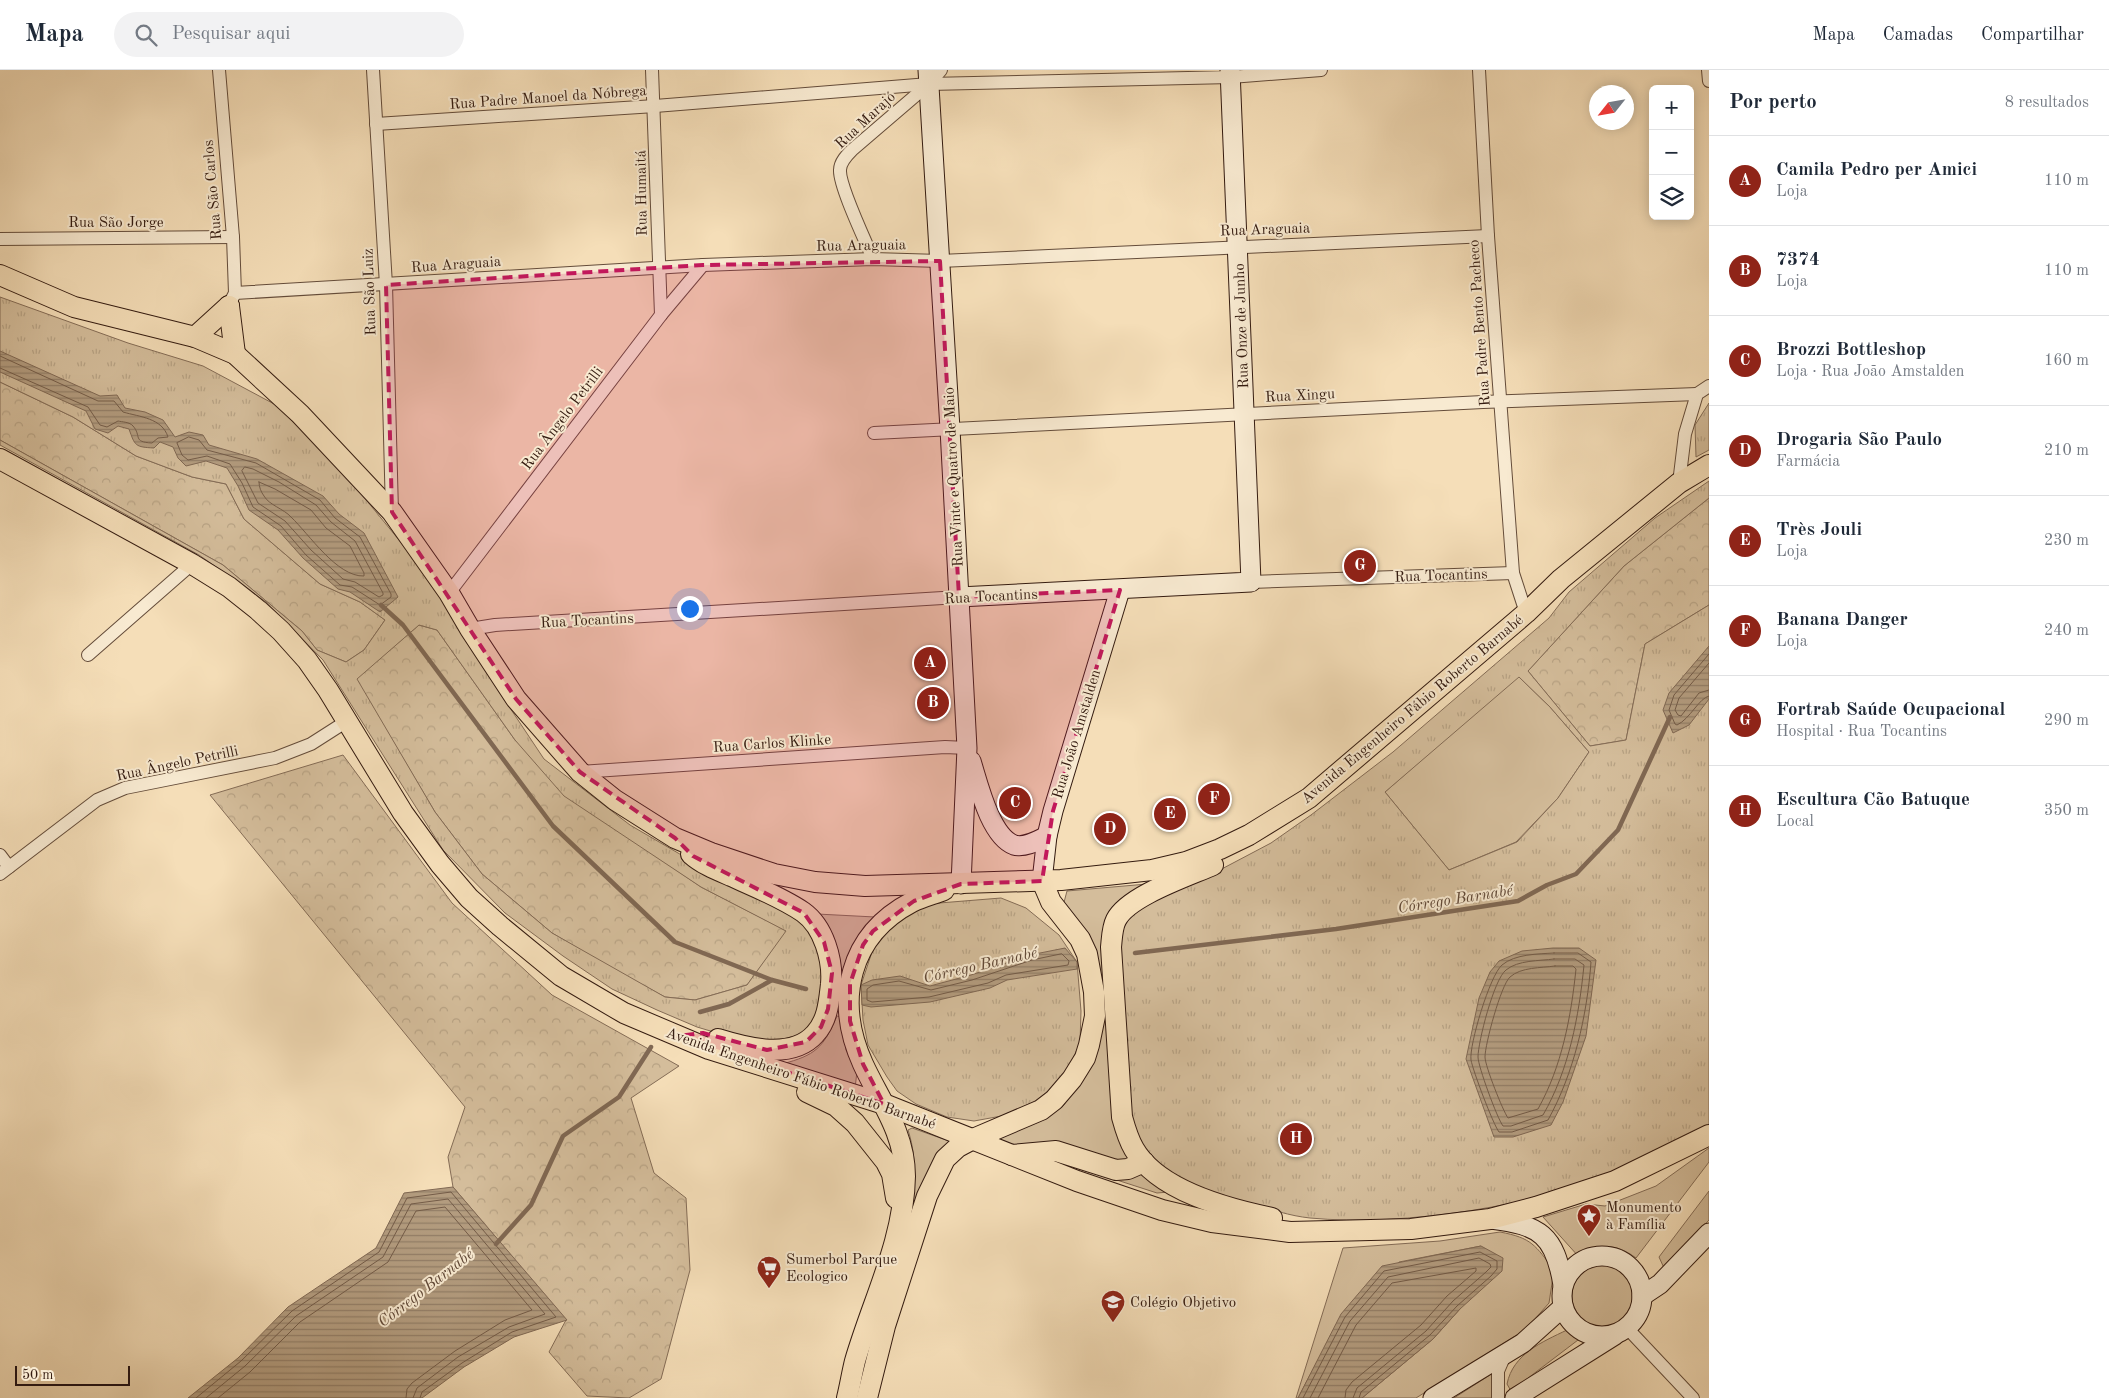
<!DOCTYPE html>
<html lang="pt">
<head>
<meta charset="utf-8">
<style>
	:root { --surface:#fff; --page:#f2f2f3; --text:#1f2937; --muted:#747a83; --line:#e0e1e3; --accent:#8f2418 }
	body { margin:0; font-family:"Old Standard TT",serif; background:var(--page); color:var(--text) }
	.controls { position:absolute; right:15px; top:15px; display:grid; overflow:hidden; border-radius:8px; box-shadow:0 2px 12px #0003 }
	.controls button { width:45px; height:45px; display:grid; place-items:center; padding:0; border:0; border-bottom:1px solid var(--line); background:var(--surface); color:var(--text); font:25px sans-serif }
	.compass { position:absolute; left:1589px; top:15px; width:45px; height:45px; border-radius:50%; background:var(--surface); box-shadow:0 2px 12px #0003; rotate:239deg }
	.scale { position:absolute; left:15px; bottom:12px; width:115px; box-sizing:border-box; padding-left:5px; border:2px solid #341b10; border-top:0; font-size:14px; line-height:18px; white-space:nowrap; color:#341b10; -webkit-text-stroke:4px #f8ead1; paint-order:stroke }
	.you { position:absolute; left:689px; top:538px; width:18px; height:18px; margin:-12px; border:4px solid #fff; border-radius:50%; background:#1a73e8; box-shadow:0 0 0 8px #1a73e833 }
	.badge { display:grid; place-items:center; width:32px; height:32px; border-radius:50%; background:var(--accent); color:#fff; font-size:16px; font-weight:700 }
	.pin { position:absolute; translate:-50% -50%; border:2px solid #fff; box-shadow:0 1px 5px #0006 }
	.list { margin:0; padding:0; list-style:none }
	h2 { display:flex; justify-content:space-between; align-items:center; height:65px; margin:0; padding:0 20px; font-size:21px }
	h2 small { font-size:16px; font-weight:400; color:var(--muted) }
	.list li { display:grid; grid-template-columns:32px 1fr auto; gap:15px; align-items:center; box-sizing:border-box; height:90px; padding:0 20px; border-top:1px solid var(--line) }
	.list b { display:block; font-size:19px; white-space:nowrap }
	.list p { margin:0; font-size:16px; white-space:nowrap; color:var(--muted) }
	.list em { font-size:16px; font-style:normal; color:var(--muted) }
	.icon { flex:none; width:28px; height:28px; fill:none; stroke:currentColor; stroke-width:2; stroke-linecap:round; stroke-linejoin:round }
	.map { position:relative; flex:none; width:1709px; height:1328px; overflow:hidden }
	header { display:flex; align-items:center; gap:30px; box-sizing:border-box; height:70px; padding:0 25px; background:var(--surface); border-bottom:1px solid var(--line) }
	header strong { font-size:24px }
	nav { display:flex; gap:28px; margin-inline-start:auto; font-size:18px }
	.search { width:350px; height:45px; background:var(--page); display:flex; align-items:center; gap:12px; box-sizing:border-box; padding:0 18px; border-radius:28px; color:var(--muted); font-size:19px }
	main { display:flex }
	aside { flex:1; background:var(--surface) }
	.map>svg:first-child { display:block }
</style>
</head>
<body>
<header>
<strong>Mapa</strong>
<div class="search"><svg class="icon" aria-label="search" viewBox="0 0 24 24"><circle cx="10" cy="10" r="6"/><path d="M15 15l6 6"/></svg>Pesquisar aqui</div>
<nav><a>Mapa</a><a>Camadas</a><a>Compartilhar</a></nav>
</header>
<main>
<div class="map">
<svg width="1709" height="1328" viewBox="0 0 1709 1328">
	<defs>
		<pattern id="forest-crowns" width="20" height="18" patternUnits="userSpaceOnUse" patternTransform="scale(1.25)"><rect width="20" height="18" fill="#d4bd9b"/><path d="M2 6a3 3 0 1 1 6 0M12 15a3 3 0 1 1 6 0" fill="none" stroke="#b7a284"/></pattern>
		<pattern id="park-tufts" width="24" height="20" patternUnits="userSpaceOnUse" patternTransform="scale(1.25)"><rect width="24" height="20" fill="#d4bd9b"/><path d="M3 7l-1-3M5 7V3M7 7l1-3M15 17l-1-3M17 17v-4M19 17l1-3" fill="none" stroke="#b7a284"/></pattern>
		<pattern id="water-rules" width="6" height="5" patternUnits="userSpaceOnUse" patternTransform="scale(1.25)"><rect width="6" height="5" fill="#b39c7f"/><path d="M0 2.5h6" fill="none" stroke="#927e67"/></pattern>
	</defs>
	<rect width="100%" height="100%" fill="#f5deb8"/>
	<filter id="stains"><feTurbulence type="fractalNoise" baseFrequency=".004" numOctaves="4"/><feColorMatrix values="0 0 0 0 .2 0 0 0 0 .09 0 0 0 0 .02 0 0 0 .5 -.17"/></filter>
	<radialGradient id="worn" r=".72"><stop offset=".6" stop-color="#630" stop-opacity="0"/><stop offset="1" stop-color="#630" stop-opacity=".3"/></radialGradient>
	<g fill="#d4bd9b" stroke="#846c56">
		<polygon points="1518,606 1550,637 1589,682 1558,728 1516,772 1449,800 1385,722"/>
		<polygon points="1147,814 1114,839 1131,1092 1017,1078 997,1069 1038,1052 1063,1036 1085,1005 1103,950 1063,836 1067,821"/>
		<polygon points="817,844 875,847 847,888 841,907 837,880"/>
		<path d="M837 946 842 947 846 980 857 1001 855 1019 782 994C816 985 823 978 837 946Z"/>
		<path d="M912 1058 949 1071 935 1092 909 1159C914 1125 919 1094 908 1060Z"/>
		<path d="M1709 1078V1092L1636 1188C1616 1173 1599 1173 1579 1187L1543 1147 1586 1134 1605 1136 1656 1116Z"/>
		<polygon points="1058,1091 1141,1101 1169,1122 1157,1123"/>
		<polygon points="1709,1121 1709,1150 1664,1198 1659,1187"/>
		<path d="M1500 1162C1532 1168 1535 1175 1554 1200L1549 1233 1525 1260 1416 1328H1362L1433 1269 1460 1239 1481 1176 1399 1192 1317 1292 1298 1328H1296L1343 1178 1440 1171Z"/>
		<circle cx="1604" cy="1226" r="32"/>
		<path d="M1567 1260 1578 1270 1511 1321 1507 1314C1513 1284 1542 1272 1567 1260Z"/>
		<polygon points="1493,1303 1492,1328 1454,1328"/>
	</g>
	<g fill="url(#forest-crowns)" stroke="#846c56">
		<polygon points="0,312 73,347 136,386 192,407 226,414 244,449 320,514 360,532 385,550 364,580 346,592 317,580 302,561 223,495 0,370"/>
		<polygon points="1709,428 1709,535 1645,574 1626,670 1590,676 1528,601 1624,496"/>
		<polygon points="419,555 437,560 515,670 647,780 701,817 787,861 747,915 695,930 665,927 608,896 552,863 482,804 435,742 356,609"/>
		<polygon points="343,685 452,833 552,925 679,996 631,1028 654,1103 686,1128 690,1200 661,1309 629,1328 587,1326 549,1282 566,1250 453,1117 448,1087 465,1037 210,725"/>
	</g>
	<g fill="url(#park-tufts)" stroke="#846c56" fill-rule="evenodd">
		<path d="M0 227 128 273 203 296 276 335 345 404 421 497 506 632 544 689 630 755 690 790 774 833 807 855 825 897 823 930 811 957 802 964 784 969 744 971 697 957 657 940 612 919 563 886 505 843 443 780 323 590 266 532 199 485 0 375V370L223 495 302 561 317 580 346 592 364 580 385 550 360 532 320 514 244 449 226 414 192 407 136 386 73 347 0 312ZM419 555 437 560 515 670 564 726 701 817 786 861 747 915 695 930 665 927 552 863 482 804 435 742 357 609Z"/>
		<polygon points="1709,333 1709,380 1696,387 1695,355"/>
		<path d="M1709 411V428L1624 496 1528 601 1590 676 1626 670 1645 574 1709 535V1055C1681 1069 1654 1085 1626 1098 1540 1136 1403 1157 1310 1148 1290 1146 1270 1139 1251 1134 1209 1124 1160 1110 1137 1070 1132 1062 1132 1048 1131 1038 1124 983 1122 927 1119 872L1123 859 1130 847 1144 836 1216 802 1271 773 1311 745 1393 682 1549 548 1569 522 1655 448ZM1519 607 1550 637 1589 682 1558 728 1517 772 1449 800 1385 722Z"/>
		<polygon points="1001,828 1026,838 1059,865 1077,892 1081,941 1080,973 1070,995 1056,1015 1035,1031 1007,1045 974,1051 947,1047 916,1034 897,1021 887,1007 868,975 863,950 861,915 874,876 892,853 927,834"/>
	</g>
	<g fill="url(#water-rules)" stroke="#806853">
		<path d="M0 281 100 326 117 325 125 338 145 342 163 350 175 367 189 362 203 365 209 375 257 389 323 426 339 444 364 463 398 527 380 542 350 522 338 519 303 488 278 460 249 440 238 416 227 398 206 391 186 396 178 388 173 377 160 372 154 378C135 377 135 376 129 359L118 356 108 363 95 359 86 341 0 302Z"/>
		<polygon points="1709,576 1709,629 1689,655 1673,663 1663,640 1669,623"/>
		<polygon points="1065,878 1077,892 1077,899 1007,910 990,918 930,932 871,937 862,935 861,915 872,910 900,906 930,916 971,905 1030,885"/>
		<polygon points="1553,878 1579,878 1596,890 1586,966 1563,1032 1551,1055 1513,1067 1494,1067 1466,989 1479,928 1490,902 1499,891 1522,881"/>
		<polygon points="453,1117 567,1250 514,1267 464,1297 422,1328 188,1328 238,1288 288,1237 376,1178 404,1123"/>
		<polygon points="1481,1176 1503,1188 1502,1201 1460,1239 1433,1269 1362,1328 1298,1328 1341,1244 1382,1196"/>
	</g>
	<g fill="none" stroke-linecap="round" stroke-linejoin="round">
		<g stroke="#745c48" stroke-width="1">
			<path d="M0 286 98 331H114L123 342C140 347 162 348 168 367L158 368 152 373C132 372 142 366 133 356 130 352 122 352 118 351L107 357 100 355 88 337 0 298"/>
			<polygon points="189,367 199,370 207,380 256,393 320,430 335,448 360,467 391,524 391,527 380,535 352,517 340,515 306,485 281,456 253,437 242,413 230,394 207,386 188,390 182,385 177,373"/>
			<polygon points="245,397 253,399 279,412 316,435 331,452 355,471 383,523 383,525 379,527 355,512 343,509 311,480 285,451 258,433 242,401"/>
			<path d="M259 412 275 419 311 440 326 458 350 476 364 503V506C337 507 309 464 291 447 284 439 269 435 264 426 261 422 259 417 259 412Z"/>
			<path d="M1709 584 1674 625 1669 640 1675 654 1677 655C1690 649 1699 628 1709 626"/>
			<polyline points="1709,593 1679,628 1675,640 1678,645 1681,646 1699,623 1709,620"/>
			<path d="M1554 883H1578L1591 892C1587 946 1574 1003 1548 1050L1512 1062H1499C1493 1054 1473 1001 1471 990 1469 975 1490 905 1502 895 1515 884 1538 884 1554 883Z"/>
			<polygon points="1062,884 1069,891 1068,895 1006,905 988,913 929,927 872,932 867,930 867,919 873,915 899,911 931,920 972,910 1032,890"/>
			<path d="M1554 889H1575L1584 895C1579 946 1569 1000 1543 1045L1511 1056H1503C1497 1048 1478 996 1478 987 1478 972 1494 909 1506 900 1518 890 1539 891 1554 889Z"/>
			<path d="M1555 896H1573L1576 899C1571 947 1562 996 1538 1039L1508 1048C1503 1041 1485 996 1485 987 1485 974 1501 915 1510 907 1521 897 1541 898 1555 896Z"/>
			<polyline points="196,1328 241,1291 292,1241 379,1182 407,1128 451,1122 556,1247 512,1262 462,1293 422,1322 420,1328"/>
			<polyline points="206,1328 245,1296 296,1246 383,1187 411,1134 448,1129 545,1244 509,1257 458,1287 417,1318 413,1328"/>
			<polyline points="218,1328 250,1302 300,1252 388,1192 416,1141 445,1137 532,1240 505,1250 455,1281 412,1313 407,1319 406,1328"/>
			<polyline points="1303,1328 1345,1247 1384,1201 1480,1182 1497,1191 1497,1199 1491,1206 1457,1236 1430,1265 1361,1322 1359,1328"/>
			<polyline points="1310,1328 1350,1251 1388,1207 1479,1188 1490,1194 1491,1197 1486,1202 1453,1231 1426,1261 1357,1318 1353,1328"/>
			<polyline points="1318,1328 1356,1255 1392,1213 1476,1198 1476,1201 1447,1226 1421,1255 1352,1312 1346,1320 1345,1328"/>
		</g>
		<g stroke="#806853" stroke-width="4.5">
			<polyline points="381,535 403,555 553,756 675,872 772,910 806,919"/>
			<polyline points="1135,883 1336,859 1518,831 1547,815 1576,804 1618,760 1670,647"/>
			<polyline points="700,942 729,934 772,910"/>
			<polyline points="496,1174 531,1135 563,1066 619,1027 651,977"/>
		</g>
		<defs>
			<g id="street">
				<polyline points="219,0 233,167 235,223 232,229"/>
				<polyline points="373,0 386,215 392,442"/>
				<polyline points="652,0 661,245"/>
				<polyline points="1479,0 1488,166 1513,503 1526,543"/>
				<polyline points="1708,0 1709,11"/>
				<polyline points="376,54 655,36 929,14 1231,7 1321,0"/>
				<polyline points="0,169 233,167"/>
				<path d="M873 189C866 172 839 116 840 100 840 92 847 85 852 80L929 14 941 0"/>
				<polyline points="235,223 703,195 873,189 940,191 1488,166"/>
				<polyline points="874,363 1483,332 1697,324"/>
				<polyline points="1679,413 1685,364 1697,324 1709,316"/>
				<polyline points="1251,512 1513,503"/>
				<polyline points="449,523 661,245 703,195"/>
				<polyline points="470,559 495,555 959,527"/>
				<polyline points="88,585 192,494"/>
				<polyline points="580,702 945,677 967,678"/>
				<polyline points="0,785 9,797"/>
				<polyline points="0,804 97,730 125,718 275,688 311,674 347,651"/>
				<polyline points="1627,1258 1693,1328"/>
				<polyline points="1498,1328 1498,1301 1505,1285"/>
			</g>
			<g id="secondary">
				<polyline points="928,0 950,359 967,678 961,814"/>
				<polyline points="959,527 1251,512 1230,0"/>
				<path d="M971 691C978 713 990 766 1014 775 1025 778 1037 771 1047 766"/>
				<polyline points="1042,811 1047,766 1053,741 1120,520"/>
				<path d="M1491 1149C1540 1155 1555 1165 1563 1215"/>
				<circle cx="1602" cy="1226" r="40"/>
				<polyline points="1642,1226 1660,1214 1709,1163"/>
				<polyline points="1433,1328 1523,1273 1563,1237"/>
				<polyline points="1515,1328 1615,1265"/>
			</g>
			<g id="primary">
				<polyline points="0,205 74,237 195,267 235,284 300,344 392,442 449,523 470,559 516,629 580,702 615,730 675,768 711,783 774,804 815,812 865,816 1061,810 1152,800 1186,792 1220,779 1249,765 1309,728 1526,543 1561,509 1679,413 1709,395"/>
				<polyline points="229,236 235,284"/>
				<polyline points="195,267 229,236"/>
				<polyline points="0,389 192,494 229,517 258,540 281,561 307,590 328,620 403,743 440,794 469,828 500,856 561,906 624,943 709,979 884,1034 1077,1111 1162,1140 1212,1152 1290,1162 1411,1159 1490,1149 1536,1137 1615,1111 1709,1065"/>
				<path d="M691 784C702 794 717 800 731 806 755 817 781 827 803 842 824 857 833 890 831 914 829 931 828 950 815 964 792 990 747 978 718 969"/>
				<path d="M1213 795C1188 806 1128 826 1116 850 1112 858 1112 868 1111 877L1122 1047C1125 1058 1128 1069 1134 1079 1158 1121 1228 1139 1272 1148"/>
				<polyline points="807,1022 836,1036 855,1053 886,1092 892,1104 896,1128"/>
				<polyline points="1012,1085 1056,1081 1116,1100 1128,1099 1144,1092"/>
				<path d="M847 1328C850 1316 852 1303 855 1291 873 1229 904 1171 905 1106 905 1063 880 1031 863 994 834 930 849 865 912 832 922 827 934 824 944 820"/>
				<polyline points="867,1328 885,1256 927,1126 945,1089 958,1077 973,1069 1041,1040 1054,1030 1072,1009 1085,988 1089,975 1095,946 1094,922 1087,884 1080,869 1051,832 1042,811"/>
			</g>
		</defs>
		<use href="#street" stroke="#644c3a" stroke-width="14"/>
		<use href="#secondary" stroke="#341b10" stroke-width="21"/>
		<use href="#primary" stroke="#341b10" stroke-width="22"/>
		<use href="#street" stroke="#f8ead1" stroke-width="12"/>
		<use href="#secondary" stroke="#f8ead1" stroke-width="19"/>
		<use href="#primary" stroke="#f5deb8" stroke-width="20"/>
	</g>
	<path fill="#c2185b" fill-opacity="0.2" stroke="#c2185b" stroke-width="4" stroke-dasharray="10 6" stroke-linejoin="round" d="M940 191 959 527 1120 520 1053 741 1042 811 961 814 914 831 873 861 863 875 850 914V951L863 994 884 1034 677 966 703 963 767 980 806 972 821 957 828 939 832 903 824 872 804 843 693 786 675 768 580 702 516 629 392 442 386 215 703 195Z"/>
	<defs>
		<symbol id="sight-pin" viewBox="-11 -11 22 30"><path d="M0 17L-7.5 6A9.5 9.5 0 1 1 7.5 6Z" fill="#8f2418" stroke="#f8ead1"/><path d="M0-6L1.8-2.2L6-1.7L2.9 1.2L3.7 5.4L0 3.3L-3.7 5.4L-2.9 1.2L-6-1.7L-1.8-2.2Z" fill="#fff"/></symbol>
		<symbol id="supermarket-pin" viewBox="-11 -11 22 30"><path d="M0 17L-7.5 6A9.5 9.5 0 1 1 7.5 6Z" fill="#8f2418" stroke="#f8ead1"/><path d="M-6-5.5h2.5l.6 2H6L4.5 2H-2.5L-4.4-4H-6ZM-1.5 3.2a1.3 1.3 0 1 0 .1 0ZM3 3.2a1.3 1.3 0 1 0 .1 0Z" fill="#fff"/></symbol>
		<symbol id="school-pin" viewBox="-11 -11 22 30"><path d="M0 17L-7.5 6A9.5 9.5 0 1 1 7.5 6Z" fill="#8f2418" stroke="#f8ead1"/><path d="M0-5L7-2L0 1L-7-2ZM-4 1L0 2.5L4 1V4Q0 6-4 4Z" fill="#fff"/></symbol>
	</defs>
	<g fill-rule="evenodd">
		<use href="#sight-pin" x="1575" y="1132" width="28" height="38"/>
		<use href="#supermarket-pin" x="755" y="1184" width="28" height="38"/>
		<use href="#school-pin" x="1099" y="1218" width="28" height="38"/>
	</g>
	<g text-anchor="middle" stroke-width="4" stroke-linejoin="round" paint-order="stroke">
		<g font-size="15" fill="#341b10" stroke="#f8ead1">
			<text transform="translate(548 27) rotate(-4)" y="5">Rua Padre Manoel da Nóbrega</text>
			<text transform="translate(865 50) rotate(-43)" y="5">Rua Marajó</text>
			<text transform="translate(212 120) rotate(-95)" y="5">Rua São Carlos</text>
			<text transform="translate(641 123) rotate(-91)" y="5">Rua Humaitá</text>
			<text x="116" y="157">Rua São Jorge</text>
			<text transform="translate(1265 159) rotate(-2)" y="5">Rua Araguaia</text>
			<text transform="translate(861 175) rotate(-1)" y="5">Rua Araguaia</text>
			<text transform="translate(456 194) rotate(-4)" y="5">Rua Araguaia</text>
			<text transform="translate(369 222) rotate(-92)" y="5">Rua São Luiz</text>
			<text transform="translate(1479 253) rotate(-94)" y="5">Rua Padre Bento Pacheco</text>
			<text transform="translate(1241 256) rotate(-92)" y="5">Rua Onze de Junho</text>
			<text transform="translate(1300 325) rotate(-3)" y="5">Rua Xingu</text>
			<text transform="translate(562 348) rotate(-53)" y="5">Rua Ângelo Petrilli</text>
			<text transform="translate(953 407) rotate(-93)" y="5">Rua Vinte e Quatro de Maio</text>
			<text transform="translate(1441 505) rotate(-2)" y="5">Rua Tocantins</text>
			<text transform="translate(991 526) rotate(-3)" y="5">Rua Tocantins</text>
			<text transform="translate(587 550) rotate(-3)" y="5">Rua Tocantins</text>
			<text transform="translate(1412 639) rotate(-40)" y="5">Avenida Engenheiro Fábio Roberto Barnabé</text>
			<text transform="translate(1076 664) rotate(-73)" y="5">Rua João Amstalden</text>
			<text transform="translate(772 673) rotate(-4)" y="5">Rua Carlos Klinke</text>
			<text transform="translate(177 693) rotate(-12)" y="5">Rua Ângelo Petrilli</text>
			<text transform="translate(801 1008) rotate(19)" y="5">Avenida Engenheiro Fábio Roberto Barnabé</text>
		</g>
		<g font-size="15" fill="#341b10" stroke="#f8ead1" text-anchor="start">
			<text x="1606" y="1142">Monumento<tspan x="1606" dy="17">à Família</tspan></text>
			<text x="786" y="1194">Sumerbol Parque<tspan x="786" dy="17">Ecologico</tspan></text>
			<text x="1130" y="1237">Colégio Objetivo</text>
		</g>
		<g font-size="16" font-style="italic" fill="#604837" stroke="#f8ead1">
			<text transform="translate(1455 828) rotate(-9)" y="6">Córrego Barnabé</text>
			<text transform="translate(980 894) rotate(-13)" y="6">Córrego Barnabé</text>
			<text transform="translate(425 1217) rotate(-38)" y="6">Córrego Barnabé</text>
		</g>
	</g>
	<rect width="100%" height="100%" filter="url(#stains)"/>
	<rect width="100%" height="100%" fill="url(#worn)"/>
</svg>
<div class="controls">
<button>+</button>
<button>−</button>
<button><svg class="icon" aria-label="layers" viewBox="0 0 24 24"><path d="M12 4l9 5-9 5-9-5zM3 14l9 5 9-5"/></svg></button>
</div>
<svg class="compass" viewBox="-18 -18 36 36"><path d="M0-13l5 13h-10z" fill="#e53935"/><path d="M0 13l5-13h-10z" fill="#747a83"/></svg>
<div class="scale">50 m</div>
<div class="you"></div>
<div class="pin badge" style="left:930px;top:593px">A</div>
<div class="pin badge" style="left:933px;top:633px">B</div>
<div class="pin badge" style="left:1015px;top:733px">C</div>
<div class="pin badge" style="left:1110px;top:759px">D</div>
<div class="pin badge" style="left:1170px;top:744px">E</div>
<div class="pin badge" style="left:1214px;top:729px">F</div>
<div class="pin badge" style="left:1360px;top:496px">G</div>
<div class="pin badge" style="left:1296px;top:1069px">H</div>
</div>
<aside>
<h2>Por perto<small>8 resultados</small></h2>
<ul class="list">
<li><span class="badge">A</span><div><b>Camila Pedro per Amici</b><p>Loja</p></div><em>110 m</em></li>
<li><span class="badge">B</span><div><b>7374</b><p>Loja</p></div><em>110 m</em></li>
<li><span class="badge">C</span><div><b>Brozzi Bottleshop</b><p>Loja · Rua João Amstalden</p></div><em>160 m</em></li>
<li><span class="badge">D</span><div><b>Drogaria São Paulo</b><p>Farmácia</p></div><em>210 m</em></li>
<li><span class="badge">E</span><div><b>Très Jouli</b><p>Loja</p></div><em>230 m</em></li>
<li><span class="badge">F</span><div><b>Banana Danger</b><p>Loja</p></div><em>240 m</em></li>
<li><span class="badge">G</span><div><b>Fortrab Saúde Ocupacional</b><p>Hospital · Rua Tocantins</p></div><em>290 m</em></li>
<li><span class="badge">H</span><div><b>Escultura Cão Batuque</b><p>Local</p></div><em>350 m</em></li>
</ul>
</aside>
</main>
</body>
</html>
